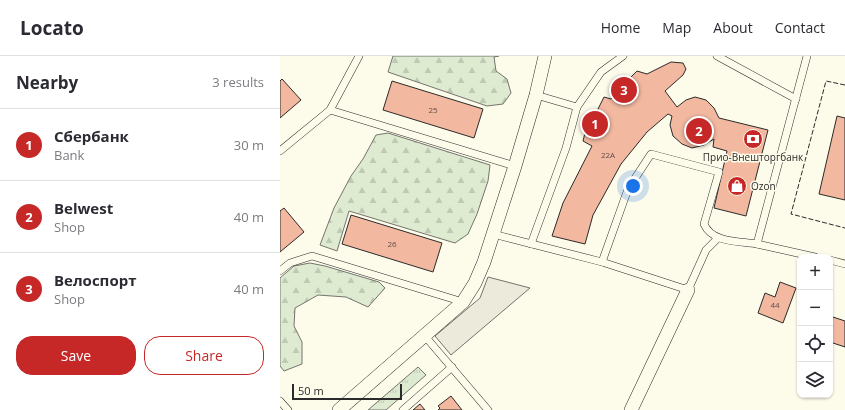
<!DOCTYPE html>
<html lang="en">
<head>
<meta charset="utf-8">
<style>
	:root { --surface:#fff; --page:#f2f2f3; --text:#2b2b33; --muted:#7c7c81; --line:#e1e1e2; --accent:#c62828 }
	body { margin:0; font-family:"Open Sans",sans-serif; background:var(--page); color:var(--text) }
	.controls { position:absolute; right:12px; bottom:12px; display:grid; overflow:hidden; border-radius:8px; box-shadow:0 1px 3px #0004 }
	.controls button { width:36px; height:36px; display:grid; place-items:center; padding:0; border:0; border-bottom:1px solid var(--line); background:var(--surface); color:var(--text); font:20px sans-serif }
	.scale { position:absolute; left:12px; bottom:10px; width:110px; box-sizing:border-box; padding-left:4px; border:2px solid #2b2b2b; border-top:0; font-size:11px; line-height:14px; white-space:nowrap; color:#2b2b2b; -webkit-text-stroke:3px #fdfbea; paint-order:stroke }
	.you { position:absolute; left:353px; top:130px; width:14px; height:14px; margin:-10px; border:3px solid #fff; border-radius:50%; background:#1a73e8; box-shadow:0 0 0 6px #1a73e833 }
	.badge { display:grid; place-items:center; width:26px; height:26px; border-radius:50%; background:var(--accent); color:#fff; font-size:13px; font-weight:700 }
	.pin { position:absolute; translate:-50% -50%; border:2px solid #fff; box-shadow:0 1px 4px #0006 }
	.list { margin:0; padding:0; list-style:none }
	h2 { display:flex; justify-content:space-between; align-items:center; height:52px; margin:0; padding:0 16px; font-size:17px }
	h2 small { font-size:13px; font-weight:400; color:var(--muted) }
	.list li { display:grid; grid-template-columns:26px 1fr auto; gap:12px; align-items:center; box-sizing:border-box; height:72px; padding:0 16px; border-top:1px solid var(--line) }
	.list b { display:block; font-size:15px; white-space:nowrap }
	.list p { margin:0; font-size:13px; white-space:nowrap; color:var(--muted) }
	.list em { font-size:13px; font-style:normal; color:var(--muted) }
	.actions { display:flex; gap:8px; padding:12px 16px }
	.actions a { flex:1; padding:9px 0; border:1px solid var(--accent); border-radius:16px; text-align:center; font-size:14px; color:var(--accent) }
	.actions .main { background:var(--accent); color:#fff }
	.icon { flex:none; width:22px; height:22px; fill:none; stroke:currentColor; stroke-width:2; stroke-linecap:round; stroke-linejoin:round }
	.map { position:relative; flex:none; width:565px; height:354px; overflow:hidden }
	header { display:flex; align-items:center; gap:24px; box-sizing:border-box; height:56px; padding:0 20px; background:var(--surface); border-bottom:1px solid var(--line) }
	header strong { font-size:19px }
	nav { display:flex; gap:22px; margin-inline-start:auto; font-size:14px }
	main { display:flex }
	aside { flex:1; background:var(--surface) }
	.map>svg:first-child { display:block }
</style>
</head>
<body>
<header>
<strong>Locato</strong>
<nav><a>Home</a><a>Map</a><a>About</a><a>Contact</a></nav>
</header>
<main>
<aside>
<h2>Nearby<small>3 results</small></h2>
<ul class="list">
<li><span class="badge">1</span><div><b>Сбербанк</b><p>Bank</p></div><em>30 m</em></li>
<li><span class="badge">2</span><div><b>Belwest</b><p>Shop</p></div><em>40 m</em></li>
<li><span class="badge">3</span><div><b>Велоспорт</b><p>Shop</p></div><em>40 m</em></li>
</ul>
<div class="actions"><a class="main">Save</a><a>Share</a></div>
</aside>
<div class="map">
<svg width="565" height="354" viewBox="0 0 565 354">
	<defs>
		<pattern id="grass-tufts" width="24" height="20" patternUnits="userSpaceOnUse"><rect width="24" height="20" fill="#deebd1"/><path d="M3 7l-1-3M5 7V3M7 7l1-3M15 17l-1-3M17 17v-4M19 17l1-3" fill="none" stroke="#bfcab4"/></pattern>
		<pattern id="forest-firs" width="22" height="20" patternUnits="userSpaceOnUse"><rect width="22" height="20" fill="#deebd1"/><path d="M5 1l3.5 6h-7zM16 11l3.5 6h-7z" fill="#bfcab4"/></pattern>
	</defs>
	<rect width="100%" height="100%" fill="#fdfbea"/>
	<polygon fill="url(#grass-tufts)" stroke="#74746e" points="138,311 146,319 106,354 88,354"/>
	<g fill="url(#forest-firs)" stroke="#74746e">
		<polygon points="113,0 219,0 214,1 216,15 227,23 231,37 223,48 207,50 108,16"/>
		<polygon points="108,77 210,109 208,125 197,158 188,178 175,187 69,155 57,195 40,189 54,152 71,120 83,103 96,79"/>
		<polygon points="30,207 45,210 99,226 105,232 88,251 66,241 38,239 15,252 14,270 22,286 22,308 4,315 0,310 0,222 14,210"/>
	</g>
	<polygon fill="#eceadb" stroke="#74746e" points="208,221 250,232 171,299 155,280 200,242"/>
	<g fill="#f2b8a0" stroke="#2b2b2b">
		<polygon points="391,6 403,7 406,13 403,19 385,35 397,51 406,44 415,41 426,44 434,52 439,62 488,74 466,160 434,152 447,95 433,91 434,83 424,89 412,92 402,88 393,80 390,69 392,60 388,58 367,76 341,108 313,159 305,188 272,180 283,147 312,90 303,85 309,61 313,63 324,41 331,43 343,29 357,15 367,18"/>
		<polygon points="2,23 21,44 0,62 0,25"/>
		<polygon points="112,25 203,53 194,82 103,54"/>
		<polygon points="557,60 565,62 565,144 539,138"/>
		<polygon points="4,152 24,176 0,196 0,155"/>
		<polygon points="71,159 162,187 153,216 62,188"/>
		<polygon points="500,226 516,232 503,267 478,257 485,237 495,241"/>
		<polygon points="550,260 565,265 565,291 550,286 552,276 550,276"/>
		<polygon points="171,340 182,354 158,354 160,352 158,350"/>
		<polygon points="140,348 145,354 133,354"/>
	</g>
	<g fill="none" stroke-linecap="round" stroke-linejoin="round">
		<defs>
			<g id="service">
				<polyline points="437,0 516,43"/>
				<polyline points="256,39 297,51"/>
				<polyline points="50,54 235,110"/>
				<polyline points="0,95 50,54 79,0"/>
				<polyline points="213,178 322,206 408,234 426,194 438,182"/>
				<polyline points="251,188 286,92 297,51 321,16 343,0"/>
				<polyline points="477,188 535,201"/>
				<polyline points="550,204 565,208"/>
				<path d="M322 206 348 133 371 98 439 116 424 168C432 187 459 185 477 188L527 0"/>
				<polyline points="0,215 10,207 32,200 183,246"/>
				<polyline points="144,279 208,354"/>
				<polyline points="0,345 8,354"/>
				<polyline points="123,354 172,311"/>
			</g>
			<g id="minor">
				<polyline points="59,354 183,246 195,227 204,206 235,110 256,39 265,0"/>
				<polyline points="351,354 408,234"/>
			</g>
		</defs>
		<use href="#service" stroke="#2b2b2b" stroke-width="8"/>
		<use href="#minor" stroke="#2b2b2b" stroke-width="14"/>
		<use href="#service" stroke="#fdfbea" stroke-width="7"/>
		<use href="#minor" stroke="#fdfbea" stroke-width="13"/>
		<polyline stroke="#2b2b2b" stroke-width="1" stroke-dasharray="5 2" stroke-linecap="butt" points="565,29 546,25 511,158 565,172"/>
	</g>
	<defs>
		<symbol id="bank-disc" viewBox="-11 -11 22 22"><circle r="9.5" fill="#c62828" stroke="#fdfbea"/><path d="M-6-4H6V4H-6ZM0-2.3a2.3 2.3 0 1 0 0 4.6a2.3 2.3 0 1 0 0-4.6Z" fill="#fff"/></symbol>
		<symbol id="shop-disc" viewBox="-11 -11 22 22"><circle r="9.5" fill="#c62828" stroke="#fdfbea"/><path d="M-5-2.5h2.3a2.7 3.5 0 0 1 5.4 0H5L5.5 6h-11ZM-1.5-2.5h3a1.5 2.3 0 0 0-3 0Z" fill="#fff"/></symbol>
	</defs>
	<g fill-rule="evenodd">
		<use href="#bank-disc" x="462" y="72" width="22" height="22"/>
		<use href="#shop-disc" x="446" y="119" width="22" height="22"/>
	</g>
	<g text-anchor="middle" stroke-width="3" stroke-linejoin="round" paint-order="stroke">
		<g font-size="8" fill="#5d4e48">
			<text x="153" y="57">25</text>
			<text x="328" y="102">22А</text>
			<text x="112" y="191">26</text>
			<text x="495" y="252">44</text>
		</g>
		<g font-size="10" fill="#2b2b2b" stroke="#fdfbea">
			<text x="473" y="105">Прио-Внешторгбанк</text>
			<text x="471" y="134" text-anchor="start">Ozon</text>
		</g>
	</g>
</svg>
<div class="controls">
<button>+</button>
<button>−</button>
<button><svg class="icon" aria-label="locate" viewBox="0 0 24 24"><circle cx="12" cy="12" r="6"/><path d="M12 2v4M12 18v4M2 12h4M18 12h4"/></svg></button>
<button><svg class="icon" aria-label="layers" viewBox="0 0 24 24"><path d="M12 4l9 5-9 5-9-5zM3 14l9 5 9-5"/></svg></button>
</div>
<div class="scale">50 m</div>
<div class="you"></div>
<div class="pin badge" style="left:315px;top:68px">1</div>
<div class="pin badge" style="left:419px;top:75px">2</div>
<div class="pin badge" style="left:344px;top:34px">3</div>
</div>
</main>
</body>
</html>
